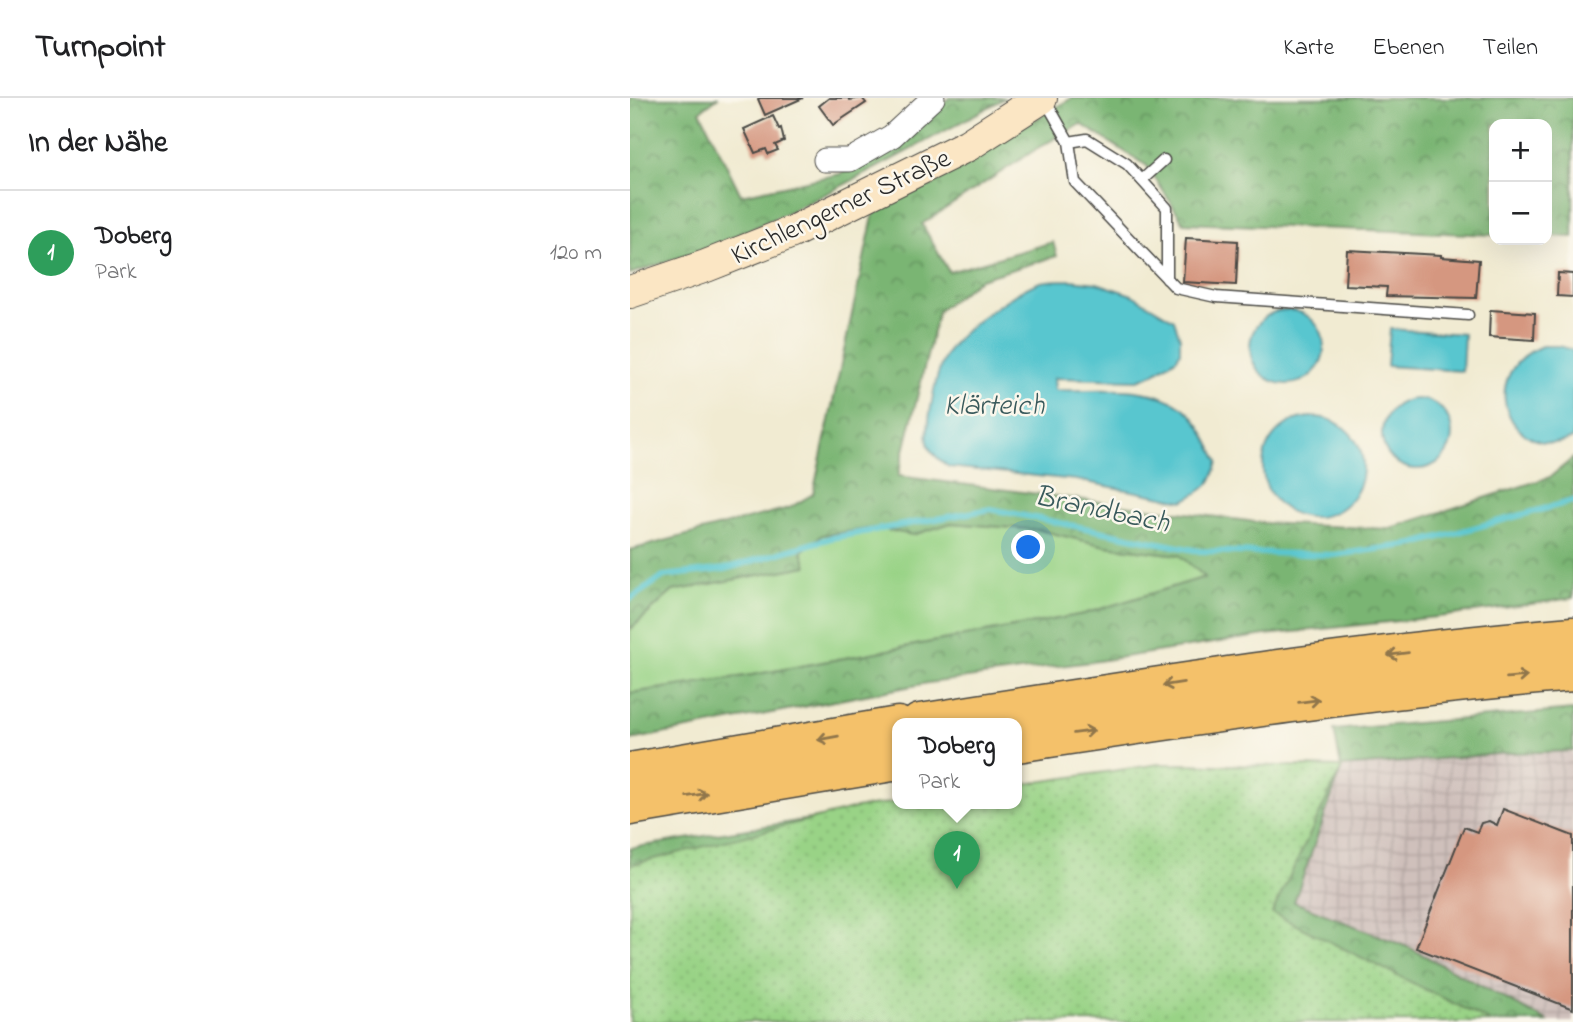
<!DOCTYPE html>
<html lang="de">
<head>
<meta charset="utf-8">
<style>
	:root { --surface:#fff; --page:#f2f2f2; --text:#202124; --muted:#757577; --line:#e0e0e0; --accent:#b5179e }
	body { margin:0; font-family:"Indie Flower",sans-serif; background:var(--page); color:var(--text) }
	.controls { position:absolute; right:21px; top:21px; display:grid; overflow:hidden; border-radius:14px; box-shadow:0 7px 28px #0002 }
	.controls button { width:63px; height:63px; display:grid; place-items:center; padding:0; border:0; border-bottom:2px solid var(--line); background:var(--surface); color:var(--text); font:35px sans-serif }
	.you { position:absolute; left:399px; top:450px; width:24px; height:24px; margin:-18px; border:5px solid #fff; border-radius:50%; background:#1a73e8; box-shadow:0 0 0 10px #1a73e833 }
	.badge { display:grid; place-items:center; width:46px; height:46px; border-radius:50%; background:var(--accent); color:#fff; font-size:23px; font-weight:700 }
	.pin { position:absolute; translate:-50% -58px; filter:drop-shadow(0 2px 4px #0008) }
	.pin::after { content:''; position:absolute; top:37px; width:24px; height:21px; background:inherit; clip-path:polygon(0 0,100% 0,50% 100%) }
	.popup { position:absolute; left:262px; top:620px; width:130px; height:91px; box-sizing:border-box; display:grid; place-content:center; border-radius:14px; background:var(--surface); filter:drop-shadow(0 2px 5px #0005); font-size:23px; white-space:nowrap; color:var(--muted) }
	.popup b { font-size:26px; color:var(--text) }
	.popup::after { content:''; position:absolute; left:50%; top:100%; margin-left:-14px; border:14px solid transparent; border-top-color:var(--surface) }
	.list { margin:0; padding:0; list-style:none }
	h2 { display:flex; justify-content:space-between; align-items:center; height:91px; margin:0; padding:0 28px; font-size:30px }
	h2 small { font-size:23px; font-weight:400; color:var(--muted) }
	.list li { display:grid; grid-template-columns:46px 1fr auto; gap:21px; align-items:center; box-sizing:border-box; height:126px; padding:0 28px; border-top:2px solid var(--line) }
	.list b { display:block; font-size:26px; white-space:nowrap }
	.list p { margin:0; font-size:23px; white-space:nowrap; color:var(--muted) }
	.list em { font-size:23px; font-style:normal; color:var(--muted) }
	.map { position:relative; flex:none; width:943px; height:924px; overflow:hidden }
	header { display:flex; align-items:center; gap:42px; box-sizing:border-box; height:98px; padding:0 35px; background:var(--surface); border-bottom:2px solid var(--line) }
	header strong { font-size:33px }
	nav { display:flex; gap:38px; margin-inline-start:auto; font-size:24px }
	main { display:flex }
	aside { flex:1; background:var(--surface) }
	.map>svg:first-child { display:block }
</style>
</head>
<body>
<header>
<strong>Turnpoint</strong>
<nav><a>Karte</a><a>Ebenen</a><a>Teilen</a></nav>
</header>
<main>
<aside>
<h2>In der Nähe<small></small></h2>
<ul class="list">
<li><span class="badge" style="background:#2e9e5b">1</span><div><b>Doberg</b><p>Park</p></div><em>120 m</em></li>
</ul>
</aside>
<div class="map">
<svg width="943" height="924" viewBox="0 0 943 924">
	<defs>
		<pattern id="industrial-grid" width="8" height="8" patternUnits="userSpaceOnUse" patternTransform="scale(1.75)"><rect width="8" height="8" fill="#cfc0bb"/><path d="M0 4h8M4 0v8" fill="none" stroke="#b2a5a1"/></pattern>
		<pattern id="forest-crowns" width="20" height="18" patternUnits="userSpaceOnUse" patternTransform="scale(1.75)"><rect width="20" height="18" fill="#7ab573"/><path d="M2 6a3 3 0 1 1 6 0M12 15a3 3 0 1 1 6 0" fill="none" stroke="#64935f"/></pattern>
		<pattern id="park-dots" width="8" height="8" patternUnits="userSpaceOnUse" patternTransform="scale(1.75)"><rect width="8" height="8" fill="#99d386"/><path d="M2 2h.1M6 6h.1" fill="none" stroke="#84b574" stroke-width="1.8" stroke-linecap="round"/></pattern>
	</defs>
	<rect width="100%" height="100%" fill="#fbf7ec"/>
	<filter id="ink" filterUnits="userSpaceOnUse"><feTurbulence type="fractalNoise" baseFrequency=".0143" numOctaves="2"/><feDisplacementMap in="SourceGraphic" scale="14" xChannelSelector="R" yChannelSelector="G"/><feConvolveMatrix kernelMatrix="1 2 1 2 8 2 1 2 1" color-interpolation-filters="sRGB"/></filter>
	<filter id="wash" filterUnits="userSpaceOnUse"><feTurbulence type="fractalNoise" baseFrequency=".00686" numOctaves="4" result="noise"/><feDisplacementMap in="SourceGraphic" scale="28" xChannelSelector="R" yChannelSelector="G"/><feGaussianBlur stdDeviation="1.57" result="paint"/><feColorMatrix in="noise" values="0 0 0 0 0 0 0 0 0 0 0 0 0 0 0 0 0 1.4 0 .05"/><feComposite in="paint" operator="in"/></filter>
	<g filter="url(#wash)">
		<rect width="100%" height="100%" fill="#f1ebd2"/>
		<polygon fill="url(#industrial-grid)" points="943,653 943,924 919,924 780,850 664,805 712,669 880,655"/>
		<polygon fill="#99d386" stroke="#627f58" stroke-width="2" points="321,425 409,432 476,448 549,457 576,479 454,516 122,577 0,595 0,532 43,493 177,468 172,453 192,437 245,430 283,437"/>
		<g fill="url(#forest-crowns)" stroke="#52704f" stroke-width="2">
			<path d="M0 0H87L70 13 111 97 210 76 279 36 319 0H375C276 54 176 111 71 152 47 161 23 168 0 176Z"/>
			<polygon points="442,0 943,0 943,139 917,138 917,26 864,26 864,137 554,125 517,68 451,26 411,48 292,126 319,174 423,144 427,158 350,181 308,213 268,378 634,425 758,431 920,379 943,360 943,500 816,518 635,537 468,563 298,585 0,642 0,595 122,577 454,516 575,479 549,457 476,448 409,432 321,425 283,437 245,430 192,437 172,453 177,468 43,493 0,531 0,452 159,410 183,396 244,114"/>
			<polygon points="943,612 943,653 880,655 712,669 664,804 780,850 919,924 391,924 0,771 0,750 279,705 386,705 529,666 711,669 704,632"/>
		</g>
		<polygon fill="url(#park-dots)" stroke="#627f58" stroke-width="2" points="529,666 712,669 642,815 861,924 0,924 0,767 226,710 267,704 386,705 387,687"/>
		<g fill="#59c6cf" stroke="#42787d" stroke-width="2">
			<path d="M441 182 467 185 502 197 544 222 550 240V254L547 260 523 276 508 282 424 280 425 292C465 294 517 284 552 309 569 320 579 346 588 363 583 387 574 392 553 403L446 382 319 369C293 351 296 344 300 315 304 291 308 263 325 244 340 226 386 193 408 185 418 181 431 183 441 182Z"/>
			<circle cx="657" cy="249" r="37"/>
			<polygon points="760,231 834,236 832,273 757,268"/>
			<path d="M912 248H929L943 252V340C884 366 840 279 912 248Z"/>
			<circle cx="787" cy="336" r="35"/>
			<circle cx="683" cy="369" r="50"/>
		</g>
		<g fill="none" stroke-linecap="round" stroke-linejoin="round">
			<polyline stroke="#59c6cf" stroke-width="6" points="0,501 34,478 95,471 201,440 361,411 569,453 704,457 784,446 943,403"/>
		</g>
		<g id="blocks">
			<g fill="#d59780">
				<polygon points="130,0 173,0 135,17 128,1"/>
				<polygon points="199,0 218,0 220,2 232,0 236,5 203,27 189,8"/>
				<polygon points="143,18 149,31 151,30 154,43 145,47 148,52 138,56 136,51 125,55 114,31"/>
				<polygon points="556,140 608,143 606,187 553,184"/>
				<polygon points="717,152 811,157 811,159 849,162 846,200 756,198 757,189 715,187"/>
				<polygon points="928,175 943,176 943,199 927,198"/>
				<polygon points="860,212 905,215 904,242 859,239"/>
				<polygon points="873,711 943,738 943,911 786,850 834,729 847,734 851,725 859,723 867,727"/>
			</g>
		</g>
	</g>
	<g filter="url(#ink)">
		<use href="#blocks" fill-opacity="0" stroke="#494844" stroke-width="2"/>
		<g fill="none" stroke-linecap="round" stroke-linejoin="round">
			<defs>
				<g id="lane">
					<polyline points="414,0 439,44 445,84 546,190 586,199 838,217"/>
					<polyline points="439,44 457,41 497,66 537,110 537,181"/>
					<polyline points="512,82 534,62"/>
				</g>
				<polyline id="street" points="195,62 220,62 262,38 303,0"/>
				<polyline id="secondary" points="0,194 76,168 162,134 338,47 411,0"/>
				<g id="highway">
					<path d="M290 625C507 591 724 556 943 538"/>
					<path d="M386 645C572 617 756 589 943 574"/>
					<polyline points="0,674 268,628"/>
					<polyline points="0,708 268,663"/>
				</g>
			</defs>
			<use href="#lane" stroke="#494844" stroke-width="13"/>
			<use href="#street" stroke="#494844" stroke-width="25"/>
			<use href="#secondary" stroke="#494844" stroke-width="34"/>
			<use href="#highway" stroke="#494844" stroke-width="41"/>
			<use href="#lane" stroke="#fff" stroke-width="10"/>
			<use href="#street" stroke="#fff" stroke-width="23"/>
			<use href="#secondary" stroke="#fbe6c4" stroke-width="32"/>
			<use href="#highway" stroke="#f4c16b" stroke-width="38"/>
		</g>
		<defs><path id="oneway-shaft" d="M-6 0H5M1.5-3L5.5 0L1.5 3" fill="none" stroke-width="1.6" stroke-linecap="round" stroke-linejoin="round" transform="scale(1.75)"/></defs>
		<g stroke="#90764b">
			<use href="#oneway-shaft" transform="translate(768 556) rotate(173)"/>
			<use href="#oneway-shaft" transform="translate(887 579) rotate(-5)"/>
			<use href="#oneway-shaft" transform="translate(543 586) rotate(171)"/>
			<use href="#oneway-shaft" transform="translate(679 603) rotate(-7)"/>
			<use href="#oneway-shaft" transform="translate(454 634) rotate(-8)"/>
			<use href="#oneway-shaft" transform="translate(198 640) rotate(170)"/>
			<use href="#oneway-shaft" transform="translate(67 697) rotate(-9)"/>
		</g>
	</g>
	<g text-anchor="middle" stroke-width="5" stroke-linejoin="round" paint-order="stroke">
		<g font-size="28" fill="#2b2b2b" stroke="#fbf7ec">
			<text transform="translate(210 107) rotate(-25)" y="10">Kirchlengerner Straße</text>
		</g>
		<g font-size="30" font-style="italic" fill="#395a5c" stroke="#fbf7ec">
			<text x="364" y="316">Klärteich</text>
			<text transform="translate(472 410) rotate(12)" y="10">Brandbach</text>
		</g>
	</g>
</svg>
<div class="controls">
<button>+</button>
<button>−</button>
</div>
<div class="you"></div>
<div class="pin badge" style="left:327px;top:791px;background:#2e9e5b">1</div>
<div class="popup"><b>Doberg</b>Park</div>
</div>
</main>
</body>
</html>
